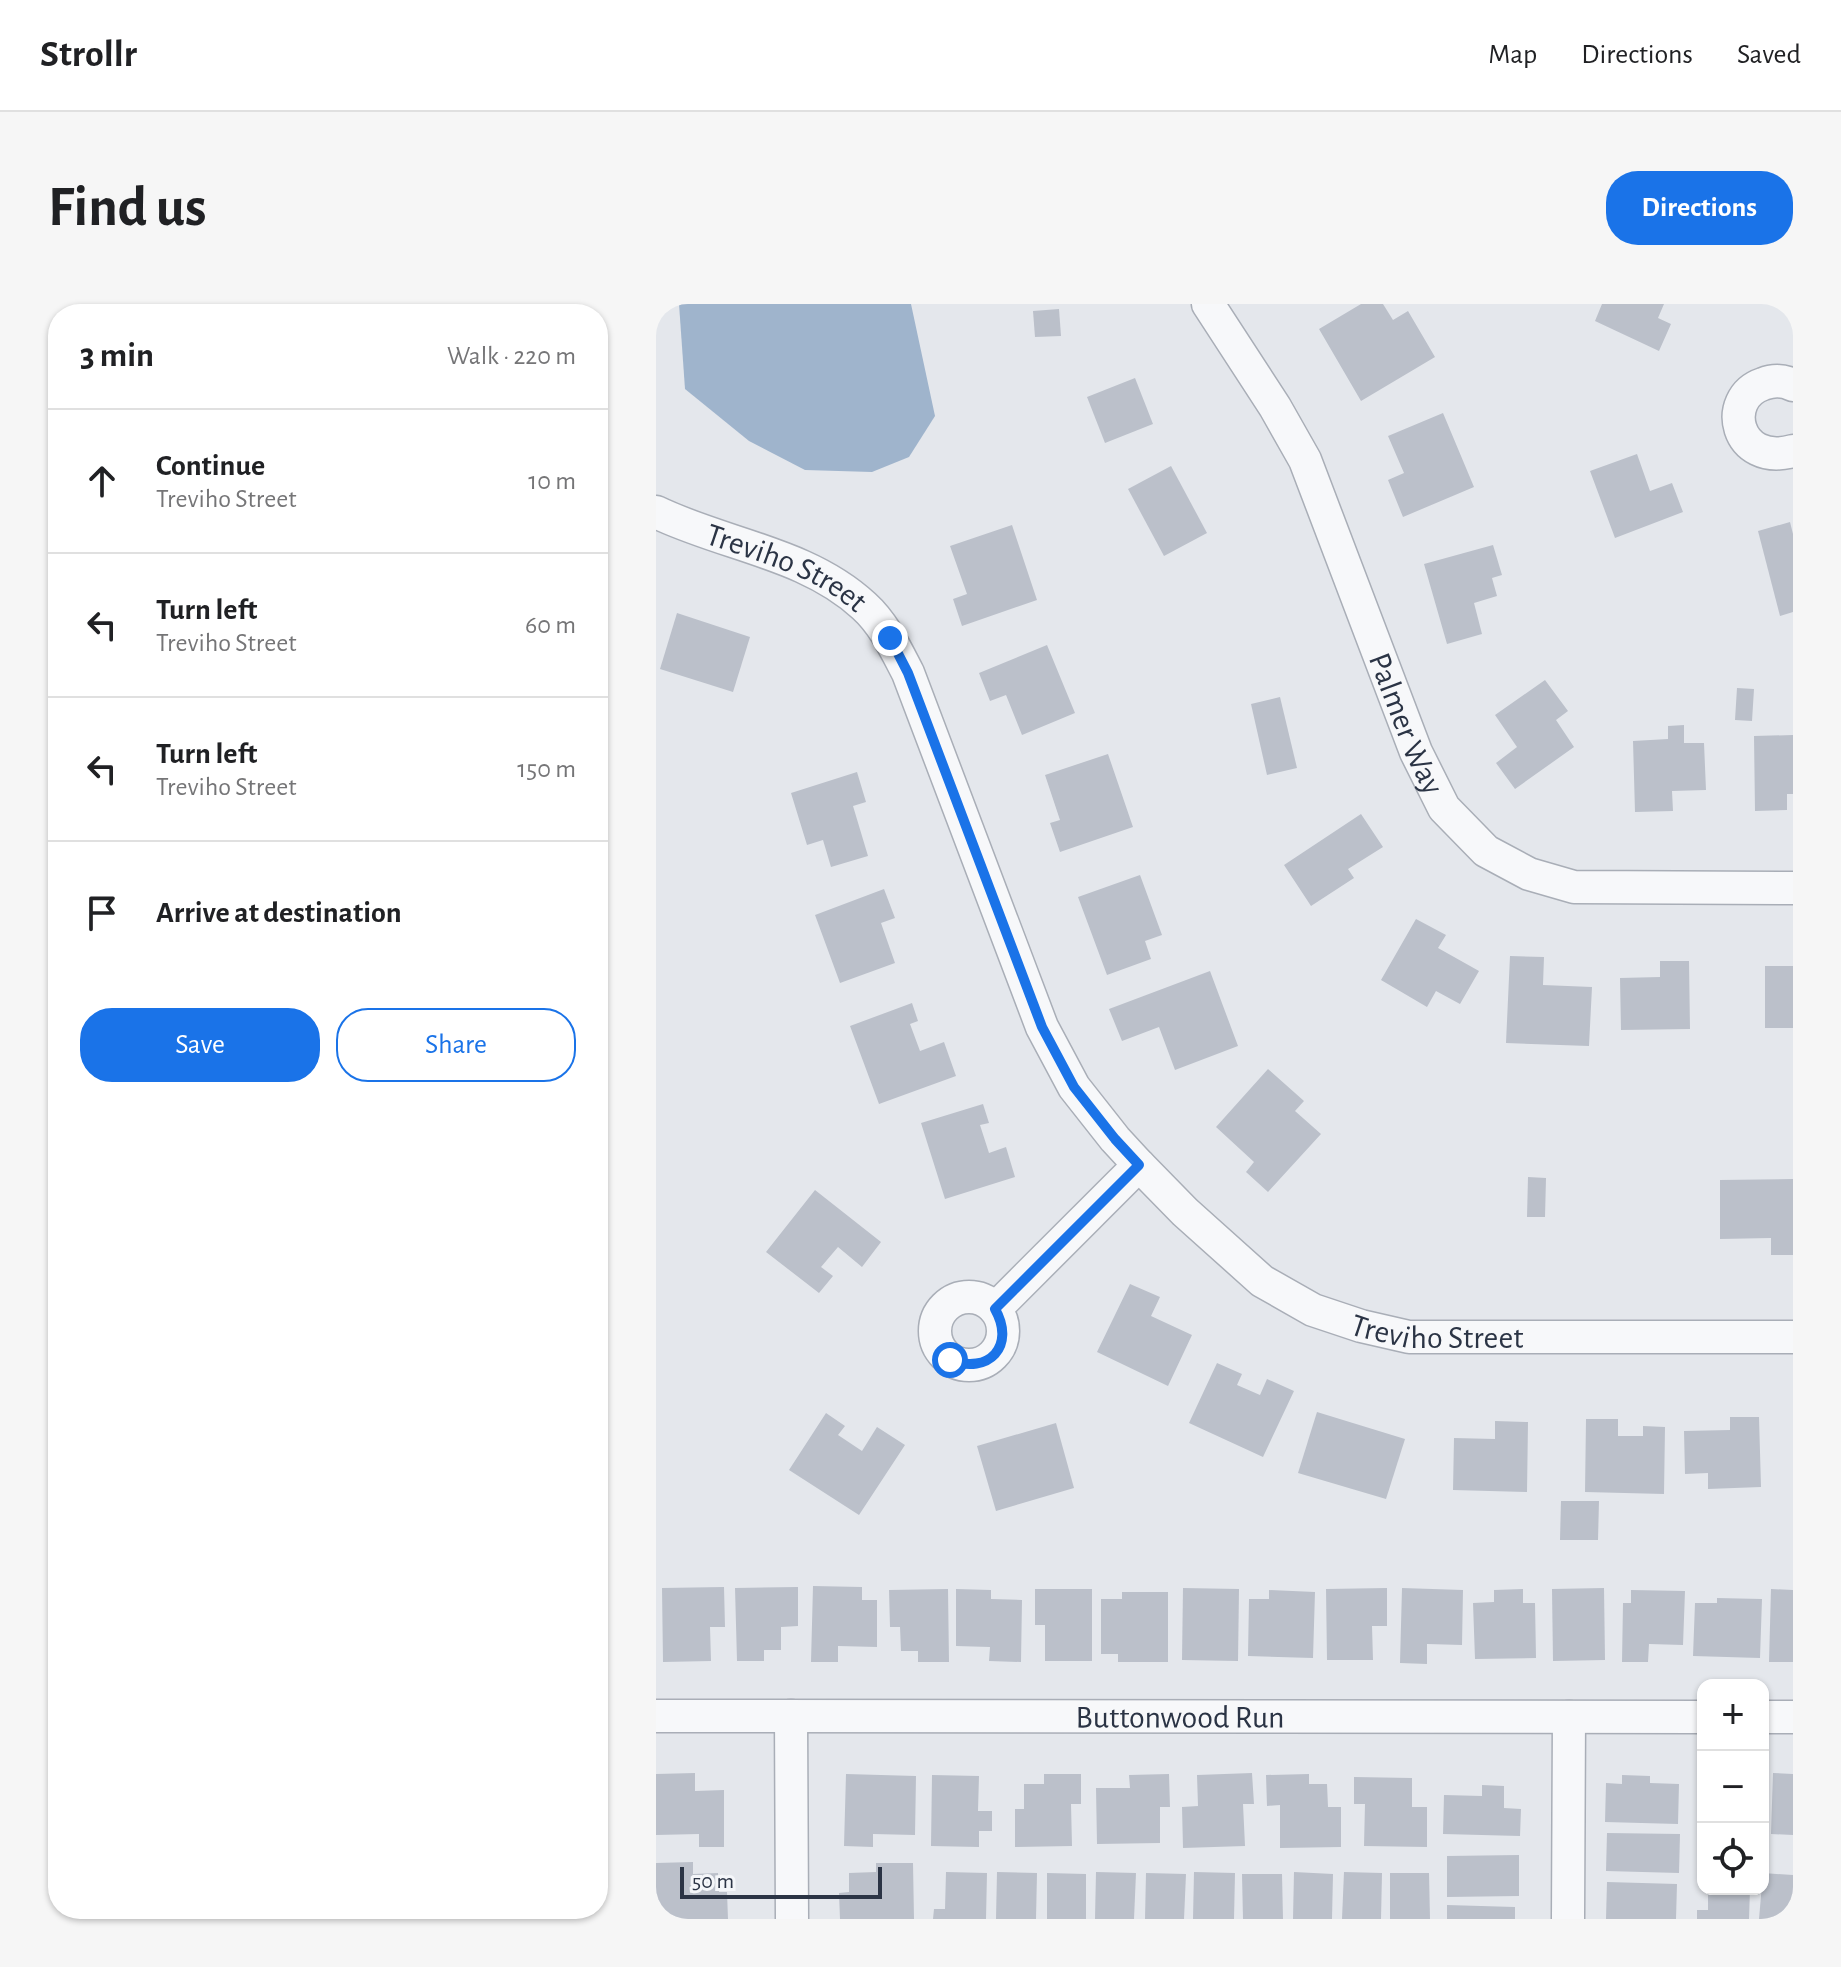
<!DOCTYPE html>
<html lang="en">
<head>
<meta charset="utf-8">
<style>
	:root { --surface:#fff; --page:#f6f6f6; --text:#202124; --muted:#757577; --line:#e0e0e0; --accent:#1a73e8 }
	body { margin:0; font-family:"Alegreya Sans",sans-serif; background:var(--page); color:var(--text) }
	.controls { position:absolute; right:24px; bottom:24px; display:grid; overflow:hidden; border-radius:16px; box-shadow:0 2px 6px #0004 }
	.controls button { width:72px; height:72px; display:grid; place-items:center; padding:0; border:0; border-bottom:2px solid var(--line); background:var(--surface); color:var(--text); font:40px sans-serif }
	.scale { position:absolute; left:24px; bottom:20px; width:202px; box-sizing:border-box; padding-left:8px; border:4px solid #2b3445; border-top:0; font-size:22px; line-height:28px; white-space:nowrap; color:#2b3445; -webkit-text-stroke:6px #f4f6f9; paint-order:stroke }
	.stop { position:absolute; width:24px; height:24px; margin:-18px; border:6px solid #1a73e8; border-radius:50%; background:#fff }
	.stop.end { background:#1a73e8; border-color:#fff; box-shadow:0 2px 8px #0008 }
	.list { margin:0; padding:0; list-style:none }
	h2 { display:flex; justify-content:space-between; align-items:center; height:104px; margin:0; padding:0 32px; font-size:34px }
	h2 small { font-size:26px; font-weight:400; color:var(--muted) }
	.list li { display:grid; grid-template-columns:52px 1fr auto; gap:24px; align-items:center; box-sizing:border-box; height:144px; padding:0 32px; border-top:2px solid var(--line) }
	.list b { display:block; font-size:30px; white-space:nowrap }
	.list p { margin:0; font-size:26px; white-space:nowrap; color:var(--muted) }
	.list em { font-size:26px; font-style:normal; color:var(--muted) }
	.actions { display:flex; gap:16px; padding:24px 32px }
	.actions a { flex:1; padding:18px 0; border:2px solid var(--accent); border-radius:32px; text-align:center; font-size:28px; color:var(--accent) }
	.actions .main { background:var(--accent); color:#fff }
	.icon { flex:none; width:44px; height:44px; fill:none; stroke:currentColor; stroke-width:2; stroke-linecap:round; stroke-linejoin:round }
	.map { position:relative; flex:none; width:1137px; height:1615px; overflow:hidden; border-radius:32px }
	header { display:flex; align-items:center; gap:48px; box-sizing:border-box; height:112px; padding:0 40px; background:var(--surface); border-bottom:2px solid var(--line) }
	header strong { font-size:38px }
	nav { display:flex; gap:44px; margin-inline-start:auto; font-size:28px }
	.intro { display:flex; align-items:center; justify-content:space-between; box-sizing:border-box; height:192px; padding:0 48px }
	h1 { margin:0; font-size:56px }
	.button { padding:20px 36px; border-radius:32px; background:var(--accent); color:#fff; font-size:28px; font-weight:700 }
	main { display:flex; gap:48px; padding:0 48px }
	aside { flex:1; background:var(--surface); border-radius:32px; box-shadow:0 2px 6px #0004 }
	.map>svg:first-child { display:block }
</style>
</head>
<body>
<header>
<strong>Strollr</strong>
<nav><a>Map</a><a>Directions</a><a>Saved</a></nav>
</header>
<div class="intro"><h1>Find us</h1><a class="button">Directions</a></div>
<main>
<aside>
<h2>3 min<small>Walk · 220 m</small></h2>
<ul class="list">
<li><svg class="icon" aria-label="ahead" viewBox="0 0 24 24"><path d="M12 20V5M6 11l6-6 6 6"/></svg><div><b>Continue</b><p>Treviho Street</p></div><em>10 m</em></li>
<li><svg class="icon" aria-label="left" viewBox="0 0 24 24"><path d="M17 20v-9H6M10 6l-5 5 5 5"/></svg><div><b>Turn left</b><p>Treviho Street</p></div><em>60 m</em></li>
<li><svg class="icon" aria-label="left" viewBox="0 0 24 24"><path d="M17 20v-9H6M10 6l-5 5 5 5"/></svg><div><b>Turn left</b><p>Treviho Street</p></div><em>150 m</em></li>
<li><svg class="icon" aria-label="arrive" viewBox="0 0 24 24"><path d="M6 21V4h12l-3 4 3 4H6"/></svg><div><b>Arrive at destination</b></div></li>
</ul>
<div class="actions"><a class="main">Save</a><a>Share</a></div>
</aside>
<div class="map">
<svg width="1137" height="1615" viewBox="0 0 1137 1615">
	<rect width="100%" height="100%" fill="#e4e7ec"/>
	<polygon fill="#9fb4cc" points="23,0 255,0 279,112 253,153 216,168 149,166 93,137 29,85"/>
	<g fill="#bbc0ca">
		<polygon points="705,0 727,0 737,16 752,7 779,53 705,97 663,25"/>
		<polygon points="946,0 1008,0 1002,14 1015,20 1003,47 939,17"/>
		<polygon points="403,5 405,32 379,33 377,7"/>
		<polygon points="479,74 497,120 449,139 431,93"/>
		<polygon points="787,109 818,183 747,213 732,176 748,169 732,132"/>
		<polygon points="981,150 994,187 1016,179 1027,208 959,234 934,167"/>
		<polygon points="515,162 551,229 508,252 472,185"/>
		<polygon points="1134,218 1137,230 1137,308 1124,312 1102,227"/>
		<polygon points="356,221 381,296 306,322 297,295 311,290 294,242"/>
		<polygon points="837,241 846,271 836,274 841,292 818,299 826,330 791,340 768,260"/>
		<polygon points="21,309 94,333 77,388 4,365"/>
		<polygon points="391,341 419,409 366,431 350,391 334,397 323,369"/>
		<polygon points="889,376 912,407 900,416 918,443 859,485 840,459 861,443 839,411"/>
		<polygon points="1081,384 1098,385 1096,417 1079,416"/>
		<polygon points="624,393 641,464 611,471 595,400"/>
		<polygon points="1028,421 1028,439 1048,439 1050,486 1016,487 1017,507 979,508 977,437 1012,435 1012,422"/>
		<polygon points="1137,431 1137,490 1131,490 1131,506 1099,507 1098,432"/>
		<polygon points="452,450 477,523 404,548 394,519 404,516 389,471"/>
		<polygon points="201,468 210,498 197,502 212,552 175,563 167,536 151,541 135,489"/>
		<polygon points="705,510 727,543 692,565 698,574 655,602 628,561"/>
		<polygon points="484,571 506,631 489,637 495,655 451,671 422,593"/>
		<polygon points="228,585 239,614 225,619 239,659 184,679 159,611"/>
		<polygon points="760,615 790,631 782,644 823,667 804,700 780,687 771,703 725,676"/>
		<polygon points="854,652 888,653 887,681 936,683 933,742 850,739"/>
		<polygon points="1004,657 1033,657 1034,725 965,726 964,674 1004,673"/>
		<rect x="1109" y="662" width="28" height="62"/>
		<polygon points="554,667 582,742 519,766 503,723 466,737 453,705"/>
		<polygon points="256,699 262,717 254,720 264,747 288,738 300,772 223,800 194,722"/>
		<polygon points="612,765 648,797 639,807 665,830 612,888 590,868 598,858 560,823"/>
		<polygon points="327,800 333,819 324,821 333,849 350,843 359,873 289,895 265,819"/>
		<polygon points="872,873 890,874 889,913 871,913"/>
		<polygon points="1137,875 1137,951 1115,951 1115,934 1064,935 1064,876"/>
		<polygon points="159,886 225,938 206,963 182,943 165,963 177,972 163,989 110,948"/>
		<polygon points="474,980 504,993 495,1012 536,1031 512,1082 441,1048"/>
		<polygon points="561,1059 586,1070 581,1081 604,1091 611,1075 638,1087 607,1153 533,1119"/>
		<polygon points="661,1108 749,1135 730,1195 642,1169"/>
		<polygon points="170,1109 189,1122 182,1131 206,1147 221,1123 249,1141 203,1211 133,1166"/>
		<polygon points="1074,1113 1103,1113 1105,1183 1052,1185 1052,1169 1029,1170 1028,1127 1074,1126"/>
		<polygon points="930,1115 962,1115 962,1132 987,1132 987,1122 1009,1123 1008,1190 929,1188"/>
		<polygon points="839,1117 872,1118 871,1188 797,1186 798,1134 839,1135"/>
		<polygon points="400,1119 418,1184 340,1207 321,1142"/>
		<polygon points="905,1197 943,1197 942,1236 904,1236"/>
		<polygon points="157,1282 206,1283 206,1296 221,1296 221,1343 182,1342 182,1358 155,1358"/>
		<polygon points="68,1283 69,1323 54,1323 55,1357 7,1358 6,1284"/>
		<polygon points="142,1283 142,1322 125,1323 125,1346 108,1346 108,1357 81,1357 79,1284"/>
		<polygon points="527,1284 583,1285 582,1357 526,1356"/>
		<polygon points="731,1284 731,1322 716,1322 717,1356 671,1356 670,1285"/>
		<polygon points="746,1284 807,1286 806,1341 771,1340 771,1360 744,1359"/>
		<polygon points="948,1284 949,1356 897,1357 896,1285"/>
		<polygon points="292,1285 293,1358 262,1358 262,1347 245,1347 244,1323 234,1323 233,1286"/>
		<polygon points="300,1285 335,1286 335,1295 366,1296 365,1358 333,1357 334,1343 300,1342"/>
		<polygon points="379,1285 436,1285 436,1357 389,1357 389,1321 379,1321"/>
		<polygon points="867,1285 867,1299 879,1299 880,1354 819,1355 817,1299 838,1298 838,1286"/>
		<polygon points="1115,1285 1137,1286 1137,1358 1113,1358"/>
		<polygon points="613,1286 659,1288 657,1354 592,1352 593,1295 613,1295"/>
		<polygon points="975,1286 1029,1287 1027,1341 993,1340 992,1358 966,1358 967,1299 975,1299"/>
		<polygon points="466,1288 512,1288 512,1358 462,1358 462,1350 445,1350 445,1295 466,1295"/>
		<polygon points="1061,1294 1106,1295 1104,1354 1037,1352 1039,1299 1061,1299"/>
		<polygon points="39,1469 39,1487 68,1486 68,1543 43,1543 43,1530 0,1531 0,1470"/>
		<polygon points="596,1469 598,1500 587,1500 589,1542 527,1544 526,1503 542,1502 541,1471"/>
		<polygon points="1117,1469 1137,1470 1137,1531 1115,1530"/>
		<polygon points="190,1470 260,1472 259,1531 217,1530 217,1543 188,1542"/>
		<polygon points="388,1470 425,1470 425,1500 415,1500 416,1542 359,1543 359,1505 368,1505 368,1480 388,1480"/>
		<polygon points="513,1470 514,1503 504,1503 504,1539 441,1540 440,1484 474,1484 473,1471"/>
		<polygon points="653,1470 653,1480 671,1480 672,1503 685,1503 685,1543 624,1544 624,1501 611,1502 610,1471"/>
		<polygon points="1044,1470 1047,1470 1047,1542 1043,1542"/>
		<polygon points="276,1471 323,1472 322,1507 336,1507 336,1527 323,1527 323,1543 275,1542"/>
		<polygon points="966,1471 994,1472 994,1479 1023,1480 1022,1520 949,1518 950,1479 966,1480"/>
		<polygon points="698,1473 756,1474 756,1503 771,1503 771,1543 708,1542 709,1500 698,1500"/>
		<polygon points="826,1481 848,1482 848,1504 865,1505 864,1532 787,1530 788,1491 826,1492"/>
		<polygon points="951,1529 1024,1530 1023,1569 950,1567"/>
		<polygon points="863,1551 863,1592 791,1593 791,1552"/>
		<polygon points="37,1558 37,1570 62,1569 63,1588 71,1588 72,1615 0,1615 0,1559"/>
		<polygon points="220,1559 257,1559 258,1615 184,1615 183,1589 193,1588 193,1569 220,1568"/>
		<polygon points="290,1568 331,1569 330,1615 277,1615 278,1605 289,1605"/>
		<polygon points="341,1568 381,1569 380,1615 340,1615"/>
		<polygon points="440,1568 480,1569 478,1615 439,1615"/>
		<polygon points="538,1568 579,1569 578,1615 537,1615"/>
		<polygon points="638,1568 677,1570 676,1615 637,1615"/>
		<polygon points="688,1568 726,1569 725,1615 686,1615"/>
		<polygon points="391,1569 430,1570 430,1615 391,1615"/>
		<polygon points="490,1569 530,1570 528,1615 489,1615"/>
		<polygon points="734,1569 773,1569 774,1615 734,1615"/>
		<polygon points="1107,1569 1137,1571 1137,1615 1103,1615"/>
		<polygon points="586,1570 626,1570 627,1615 587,1615"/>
		<polygon points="951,1578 1021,1580 1020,1615 950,1615"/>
		<polygon points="1052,1585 1094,1585 1093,1615 1041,1615 1041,1606 1052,1606"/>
		<polygon points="791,1601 859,1603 859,1615 791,1615"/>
	</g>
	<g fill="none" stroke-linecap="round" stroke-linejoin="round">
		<defs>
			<g id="minor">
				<path id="s1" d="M552 0 619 103 649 156 760 448 788 504 830 547 873 570 918 583 1137 584"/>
				<path d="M1137 81C1127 76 1117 76 1107 80 1065 94 1079 163 1137 147"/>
				<path id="s2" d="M0 208C68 241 151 249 208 302 228 320 240 346 252 369L386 723 418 783 459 835 483 861 529 908 606 977 657 1006 705 1022 753 1033H1137"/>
				<circle cx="313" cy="1027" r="34"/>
				<polyline points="339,1005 483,861"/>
				<path id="s3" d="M0 1412 1047 1413"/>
				<polyline points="135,1412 136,1615"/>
				<polyline points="1107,1413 1137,1413"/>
				<polyline points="912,1615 913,1413"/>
			</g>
		</defs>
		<use href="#minor" stroke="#a9aeb7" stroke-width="35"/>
		<use href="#minor" stroke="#f7f8fa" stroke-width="32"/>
	</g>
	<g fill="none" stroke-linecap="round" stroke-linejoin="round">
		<path stroke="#1a73e8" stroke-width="10" d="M234 334 252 369 386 723 418 783 459 835 483 861 339 1005C360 1042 333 1071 294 1056"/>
	</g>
	<g text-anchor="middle" stroke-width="6" stroke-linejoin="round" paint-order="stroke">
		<g font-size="32" fill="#2b3445" stroke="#f4f6f9">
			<text dy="11" stroke="none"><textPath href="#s2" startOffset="142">Treviho Street</textPath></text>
			<text dy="11" stroke="none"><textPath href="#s1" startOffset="466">Palmer Way</textPath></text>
			<text dy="11" stroke="none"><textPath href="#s2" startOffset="1214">Treviho Street</textPath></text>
			<text dy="11" stroke="none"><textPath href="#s3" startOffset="524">Buttonwood Run</textPath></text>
		</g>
	</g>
</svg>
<div class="controls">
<button>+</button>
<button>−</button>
<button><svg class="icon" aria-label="locate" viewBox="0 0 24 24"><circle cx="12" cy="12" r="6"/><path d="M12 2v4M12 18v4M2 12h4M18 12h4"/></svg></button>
</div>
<div class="scale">50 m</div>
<div class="stop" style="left:294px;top:1056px"></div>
<div class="stop end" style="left:234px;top:334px"></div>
</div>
</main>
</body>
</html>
